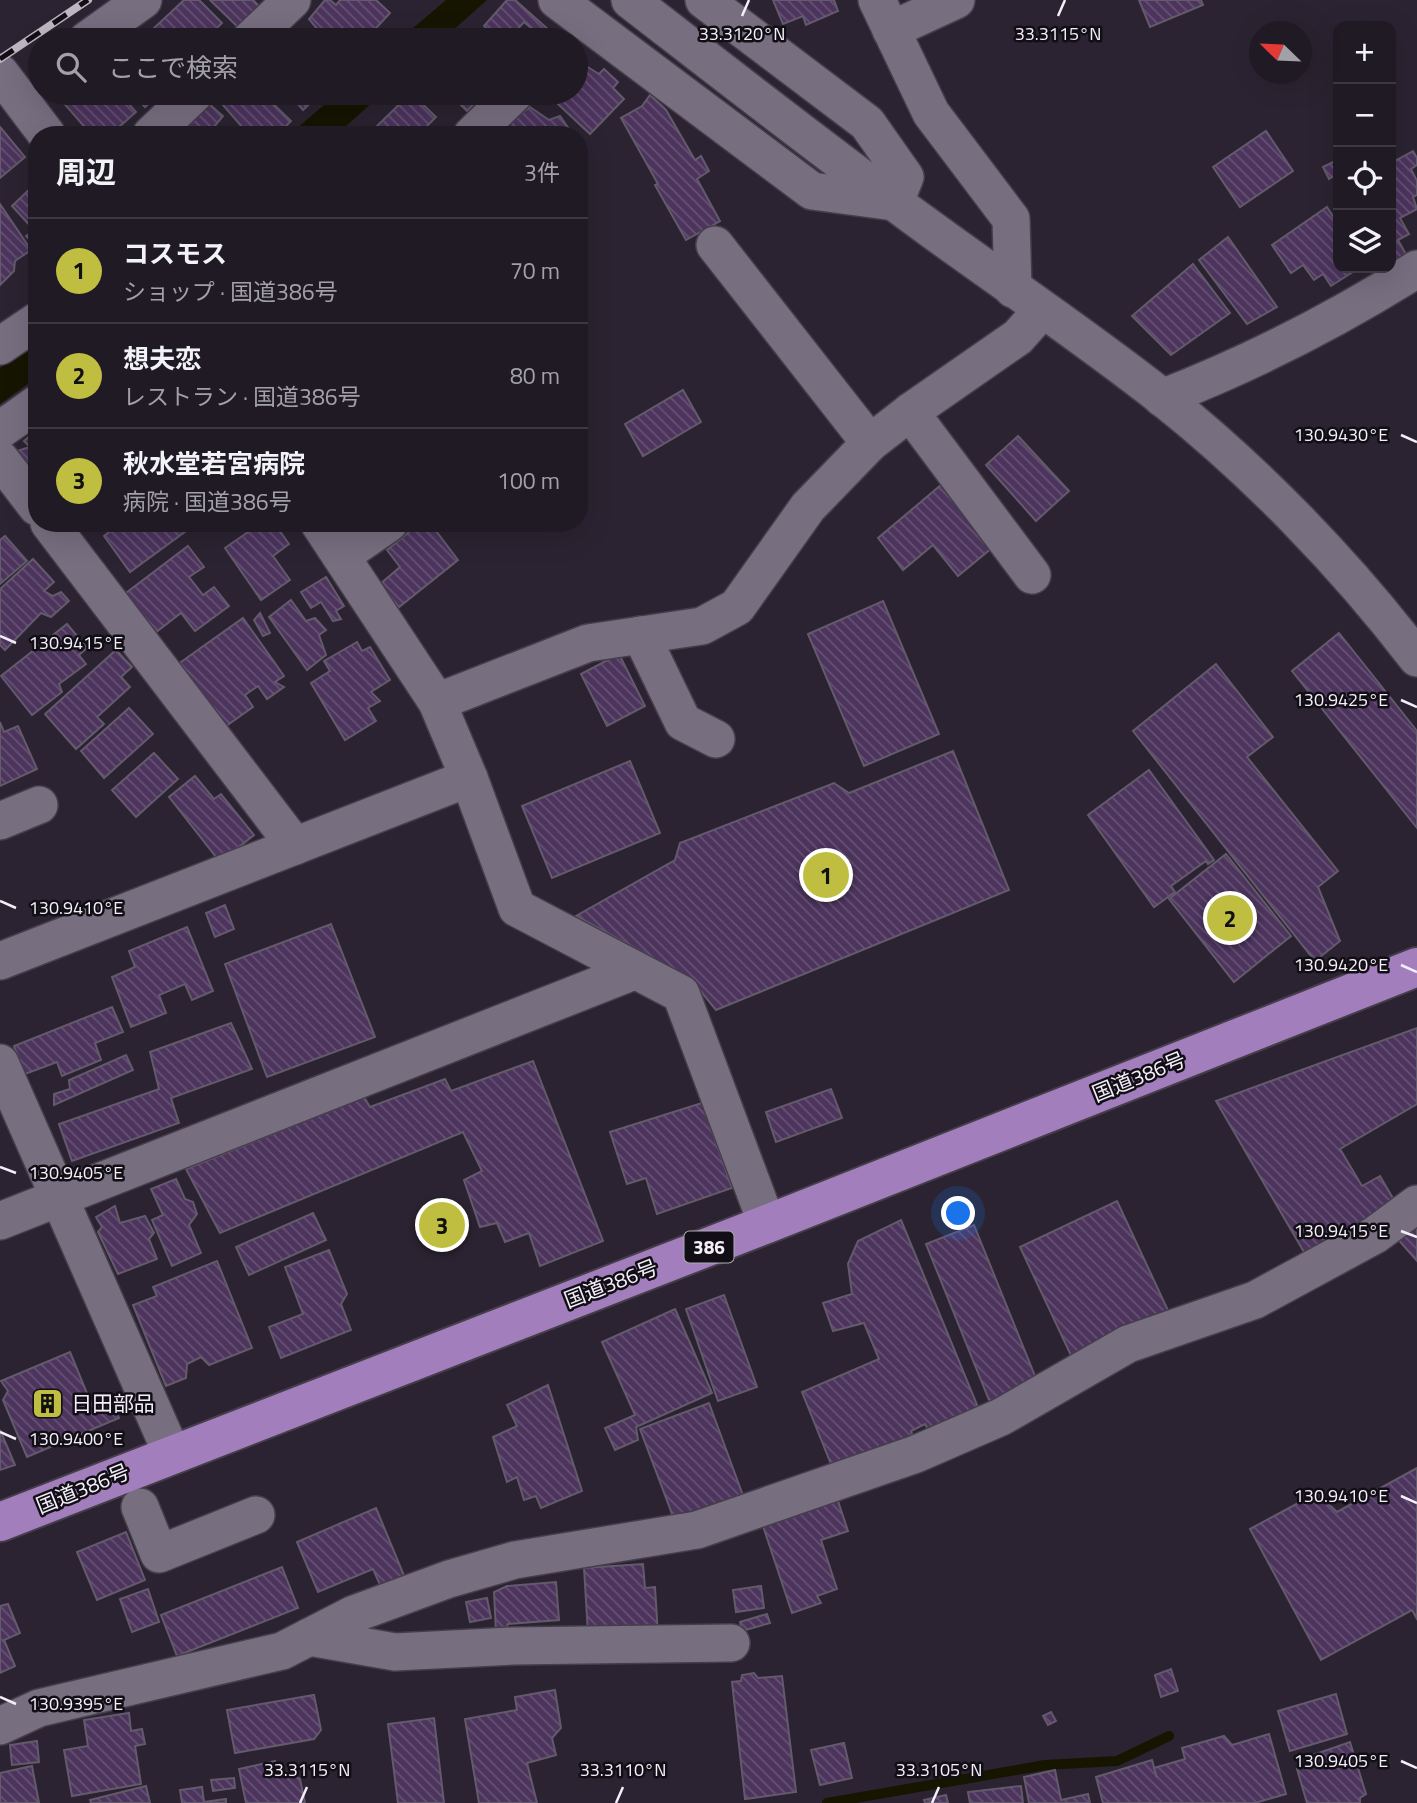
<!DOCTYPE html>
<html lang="ja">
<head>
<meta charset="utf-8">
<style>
	:root { --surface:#201a25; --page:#28232d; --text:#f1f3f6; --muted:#a2a1a7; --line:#3d3842; --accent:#bfbe41 }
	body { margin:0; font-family:"Titillium Web","Noto Sans JP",sans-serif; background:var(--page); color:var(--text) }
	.controls { position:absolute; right:21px; top:21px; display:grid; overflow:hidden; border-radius:14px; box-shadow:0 7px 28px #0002 }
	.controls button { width:63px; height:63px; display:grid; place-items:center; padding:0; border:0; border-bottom:2px solid var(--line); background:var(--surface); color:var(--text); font:35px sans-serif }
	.compass { position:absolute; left:1249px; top:21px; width:63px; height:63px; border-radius:50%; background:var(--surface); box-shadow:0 7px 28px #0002; rotate:293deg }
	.you { position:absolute; left:959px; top:1214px; width:24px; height:24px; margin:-18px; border:5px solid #fff; border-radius:50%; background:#1a73e8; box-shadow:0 0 0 10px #1a73e833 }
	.badge { display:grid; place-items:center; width:46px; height:46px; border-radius:50%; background:var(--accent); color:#111; font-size:23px; font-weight:700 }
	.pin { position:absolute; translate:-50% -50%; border:4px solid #fff; box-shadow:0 2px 7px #0006 }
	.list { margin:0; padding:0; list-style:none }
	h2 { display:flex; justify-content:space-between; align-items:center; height:91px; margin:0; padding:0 28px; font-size:30px }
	h2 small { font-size:23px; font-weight:400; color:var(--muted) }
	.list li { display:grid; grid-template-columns:46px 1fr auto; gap:21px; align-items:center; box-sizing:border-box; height:105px; padding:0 28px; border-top:2px solid var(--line) }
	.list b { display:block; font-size:26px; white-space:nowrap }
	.list p { margin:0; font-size:23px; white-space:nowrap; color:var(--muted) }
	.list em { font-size:23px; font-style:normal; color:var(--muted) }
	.icon { flex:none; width:38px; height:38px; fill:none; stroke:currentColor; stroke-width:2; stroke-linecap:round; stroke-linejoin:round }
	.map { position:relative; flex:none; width:1417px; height:1803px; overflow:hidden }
	.search { position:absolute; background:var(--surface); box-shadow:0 7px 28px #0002; left:28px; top:28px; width:560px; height:77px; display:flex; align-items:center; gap:18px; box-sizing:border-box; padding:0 24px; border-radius:38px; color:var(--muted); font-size:26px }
	.panel { position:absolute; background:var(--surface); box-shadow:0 7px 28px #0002; left:28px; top:126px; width:560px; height:406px; border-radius:28px }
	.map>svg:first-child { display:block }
</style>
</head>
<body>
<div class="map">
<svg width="1417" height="1803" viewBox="0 0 1417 1803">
	<defs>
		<pattern id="building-back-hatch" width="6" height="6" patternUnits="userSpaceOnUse" patternTransform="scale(1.75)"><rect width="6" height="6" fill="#4c345d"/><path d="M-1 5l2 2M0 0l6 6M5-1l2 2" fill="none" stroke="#665275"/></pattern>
	</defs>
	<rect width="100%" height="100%" fill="#2b2331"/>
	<g fill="#161500">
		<polygon points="446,0 487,0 442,40 399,40"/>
		<polygon points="338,93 383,93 336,135 289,135"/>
		<polygon points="37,342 37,377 0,404 0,368"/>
	</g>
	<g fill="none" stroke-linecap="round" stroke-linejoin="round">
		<polyline stroke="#161500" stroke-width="10" points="827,1803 1045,1765 1117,1761 1169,1736"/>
	</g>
	<g fill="url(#building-back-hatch)" stroke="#635a6b" stroke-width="2">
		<polygon points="184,0 199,0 222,23 204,40 164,40 153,29"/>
		<polygon points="210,0 253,0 262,9 241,30"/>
		<polygon points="325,0 330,0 336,5 340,0 376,0 390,13 365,40 326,40 309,19"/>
		<polygon points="507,0 515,0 549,30 540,40 530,40 537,33 524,22 508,40 500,40 484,26"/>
		<polygon points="773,0 834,0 838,11 806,25 803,16 783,24"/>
		<polygon points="1139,0 1201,0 1203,5 1150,27"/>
		<polygon points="583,64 599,74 604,69 618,82 613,88 624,99 590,134 558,104 566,93 576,93 576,71"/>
		<polygon points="70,93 119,93 136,112 110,135 101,135 94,127 89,132 61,100"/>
		<polygon points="131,93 160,93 145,107"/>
		<polygon points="264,93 263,94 291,121 277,135 249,135 223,105 232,96 226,94"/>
		<polygon points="289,93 321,93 303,110"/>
		<polygon points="411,93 436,117 418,135 385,135 377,126"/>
		<polygon points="449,93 484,93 467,111"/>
		<polygon points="650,95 666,110 695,160 701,156 709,171 697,179 720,221 686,240 655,185 658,184 621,118 642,106"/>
		<polygon points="208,103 223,116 213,128 220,135 180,135"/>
		<polygon points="530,107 549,120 560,116 573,135 506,135 501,128"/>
		<polygon points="0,127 25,157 0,178"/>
		<polygon points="1266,131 1293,171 1240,207 1213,167"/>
		<polygon points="1413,151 1417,158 1417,165 1411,169 1417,181 1417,195 1413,197 1417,209 1400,218 1409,234 1398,240 1412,265 1385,281 1378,268 1391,268 1391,163"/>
		<polygon points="1337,160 1338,173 1329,179 1323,167"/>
		<polygon points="37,182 37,247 26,236 34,230 12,206"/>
		<polygon points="0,204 31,250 15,261 14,271 0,285"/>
		<polygon points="1327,207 1338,224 1338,268 1359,268 1331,286 1323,274 1314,280 1303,265 1291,273 1272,245"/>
		<polygon points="1228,237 1277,307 1247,324 1199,260"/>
		<polygon points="1193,264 1230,313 1171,355 1132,316"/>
		<polygon points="683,390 701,422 643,456 625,424"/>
		<polygon points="37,430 37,473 17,451 30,447 24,441"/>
		<polygon points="1018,436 1069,491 1036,521 986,465"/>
		<polygon points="941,485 993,547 958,576 933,545 903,570 878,538"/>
		<polygon points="121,523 197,523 130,572 104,536"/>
		<polygon points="261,523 274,523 289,544 273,556 290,580 261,600 225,548"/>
		<polygon points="420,523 430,523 458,560 399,607 380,584 400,567 387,550"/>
		<polygon points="5,536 27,561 0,584 0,540"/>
		<polygon points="188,546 204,567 189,577 203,595 214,587 229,606 195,631 181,613 151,636 122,596"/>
		<polygon points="33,559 54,582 44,591 53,596 61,592 69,601 51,617 41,613 5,650 0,645 0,589"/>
		<polygon points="326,577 344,606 336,611 341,619 333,621 321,602 311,608 301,592"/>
		<polygon points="291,600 306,621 315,618 326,630 319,635 326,655 307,670 269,617"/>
		<polygon points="883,601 939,734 864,766 808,634"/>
		<polygon points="260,613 270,633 263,636 254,620"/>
		<polygon points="243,618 284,676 275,682 284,687 267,699 258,686 245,695 253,707 219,731 174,667"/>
		<polygon points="67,624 87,648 79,655 86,664 59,684 62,692 32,715 1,676"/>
		<polygon points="1339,633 1417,731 1417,828 1292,671"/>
		<polygon points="357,642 362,651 370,647 390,680 371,692 380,701 368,708 376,721 345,740 311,683 330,671 324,661"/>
		<polygon points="116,650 132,667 121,677 130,687 97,717 104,724 76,749 45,714"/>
		<polygon points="619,654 645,706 607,726 581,674"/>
		<polygon points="1216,664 1273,737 1247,757 1338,871 1318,887 1340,941 1315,961 1133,731"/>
		<polygon points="129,708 153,734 104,778 81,751"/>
		<polygon points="0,722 4,732 18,726 37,769 0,786"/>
		<polygon points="953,751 1009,890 716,1010 690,978 576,916 675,860 680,843 834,783 849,793"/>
		<polygon points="154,753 178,779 136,817 112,790"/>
		<polygon points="630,761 660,833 552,878 522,806"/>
		<polygon points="1149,770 1214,860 1208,864 1206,861 1171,886 1175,892 1154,907 1088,815"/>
		<polygon points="195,776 214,799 221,794 254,835 220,862 169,797"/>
		<polygon points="1226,854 1291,936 1234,982 1169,899"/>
		<polygon points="225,905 234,929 215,937 206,913"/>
		<polygon points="331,924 375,1037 267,1077 225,964"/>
		<polygon points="187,927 213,991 192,1000 185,984 159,995 166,1013 131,1027 112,977 135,967 129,951"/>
		<polygon points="112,1007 123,1032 95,1043 101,1060 62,1076 57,1062 25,1074 14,1046"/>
		<polygon points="231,1023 252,1069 171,1098 179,1123 72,1161 59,1124 159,1089 150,1052"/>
		<polygon points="1417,1028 1417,1104 1340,1149 1362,1186 1380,1176 1398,1207 1308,1259 1216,1101"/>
		<polygon points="126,1055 133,1070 54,1105 54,1094 70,1089 69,1080"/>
		<polygon points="533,1061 603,1241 540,1266 529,1233 505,1242 497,1223 480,1227 464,1180 482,1171 463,1132 220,1233 186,1169 364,1097 370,1107 445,1079 451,1091"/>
		<polygon points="831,1089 842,1118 776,1142 766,1112"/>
		<polygon points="702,1103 732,1188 657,1214 646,1178 627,1184 610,1132"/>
		<polygon points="176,1179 185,1199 193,1202 197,1214 189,1225 201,1253 172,1266 152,1220 163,1215 151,1189"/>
		<polygon points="1117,1201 1172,1319 1075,1364 1020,1247"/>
		<polygon points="115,1206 120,1223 145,1216 154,1233 149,1239 157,1259 118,1274 98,1232 102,1227 96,1217"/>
		<polygon points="313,1213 326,1240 249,1275 236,1247"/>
		<polygon points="901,1220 982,1417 934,1440 925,1424 911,1431 916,1445 835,1474 802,1392 879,1359 864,1323 833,1331 823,1303 852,1294 848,1264 858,1241"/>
		<polygon points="1417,1221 1417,1261 1395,1236"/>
		<polygon points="974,1225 1039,1386 991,1405 926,1244"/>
		<polygon points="329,1250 347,1294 341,1304 351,1330 281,1358 269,1327 303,1314 285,1267"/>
		<polygon points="217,1261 252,1348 209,1365 201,1357 187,1364 186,1378 166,1386 133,1305 157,1296 153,1287"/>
		<polygon points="724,1295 757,1387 718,1401 686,1309"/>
		<polygon points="675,1309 712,1393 636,1427 638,1440 615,1450 605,1428 635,1415 602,1342"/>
		<polygon points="70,1352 93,1408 111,1400 119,1418 27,1457 3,1400 8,1391 1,1381"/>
		<polygon points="548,1385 582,1491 541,1508 536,1496 524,1500 517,1477 507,1482 493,1437 517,1426 507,1405"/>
		<polygon points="709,1403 745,1501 677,1527 640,1429"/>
		<polygon points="0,1430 15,1465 0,1470"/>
		<polygon points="1417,1468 1417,1619 1412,1610 1321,1660 1250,1529 1317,1493 1337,1512"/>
		<polygon points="838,1501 848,1531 821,1540 837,1589 817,1596 821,1603 792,1613 763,1526"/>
		<polygon points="376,1508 405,1578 381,1587 373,1569 318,1592 297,1542"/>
		<polygon points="126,1532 145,1580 97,1600 77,1552"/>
		<polygon points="643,1564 645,1588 655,1587 658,1635 588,1633 584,1568"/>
		<polygon points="282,1567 298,1608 177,1656 161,1615"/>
		<polygon points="556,1582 559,1620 508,1624 506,1628 496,1632 494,1592 507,1586"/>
		<polygon points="761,1586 764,1608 736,1612 733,1590"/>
		<polygon points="148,1589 159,1622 132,1632 120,1599"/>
		<polygon points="487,1598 491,1618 470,1622 466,1602"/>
		<polygon points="8,1604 20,1633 4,1640 15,1666 0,1673 0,1606"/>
		<polygon points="767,1614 770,1623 742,1631 740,1622"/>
		<polygon points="1171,1669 1178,1691 1161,1697 1155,1675"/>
		<polygon points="754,1673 758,1678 782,1676 796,1792 745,1799 732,1682 741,1681 742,1675"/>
		<polygon points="555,1690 561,1728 552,1738 556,1755 527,1763 537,1803 479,1803 465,1719 517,1710 515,1697"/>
		<polygon points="1336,1694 1347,1734 1290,1751 1278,1711"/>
		<polygon points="314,1695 321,1730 314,1739 235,1753 227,1710"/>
		<polygon points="1051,1712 1056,1721 1048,1725 1043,1716"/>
		<polygon points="129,1713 131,1731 142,1729 145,1744 135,1746 141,1784 72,1796 64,1750 88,1746 84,1720"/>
		<polygon points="434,1718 444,1803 398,1803 388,1724"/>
		<polygon points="1269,1734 1286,1794 1255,1803 1103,1803 1096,1777 1152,1760 1157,1778 1154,1768 1185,1759 1182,1748 1224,1736 1232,1745"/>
		<polygon points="37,1741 39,1762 12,1765 10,1745"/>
		<polygon points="1350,1742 1366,1794 1360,1798 1360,1803 1307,1803 1297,1769 1309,1765 1310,1756"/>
		<polygon points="844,1743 852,1778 820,1785 811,1750"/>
		<polygon points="275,1761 278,1774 290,1772 300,1779 305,1803 246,1803 239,1769"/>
		<polygon points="32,1766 39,1803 0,1803 0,1773"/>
		<polygon points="1055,1770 1061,1800 1088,1794 1090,1803 1029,1803 1024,1777"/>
		<polygon points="234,1778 235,1788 213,1791 211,1780"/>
		<polygon points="146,1786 150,1803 91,1803 90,1800"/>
		<polygon points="1021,1786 1023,1803 970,1803 968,1792"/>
		<polygon points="202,1787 204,1802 226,1799 226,1803 182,1803 180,1790"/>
		<polygon points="946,1795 948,1803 925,1803 924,1800"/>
	</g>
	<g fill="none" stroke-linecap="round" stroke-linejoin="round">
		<defs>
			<g id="minor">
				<polyline points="557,0 812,191 894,202"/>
				<path d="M630 0C727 75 824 151 924 224 1003 282 1086 337 1163 398 1256 472 1345 564 1417 658"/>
				<polyline points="704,0 867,123 905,177 895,202"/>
				<polyline points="877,0 931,113 1011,219 1013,289"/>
				<polyline points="891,30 956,0"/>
				<polyline points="87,40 143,0"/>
				<polyline points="250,40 292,0"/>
				<polyline points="0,73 47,135"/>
				<polyline points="151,135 195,93"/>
				<polyline points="472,135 515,93"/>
				<polyline points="715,245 870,443"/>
				<polyline points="0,346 37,321"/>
				<path d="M1162 398C1252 363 1336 320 1417 269"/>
				<polyline points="910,412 1032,575"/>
				<polyline points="0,430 37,404"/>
				<polyline points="0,459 37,507"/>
				<polyline points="49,523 295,846"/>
				<polyline points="319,523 437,702 469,778 517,908 681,994 767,1224"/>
				<polyline points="341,556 389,523"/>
				<polyline points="641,635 683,722 716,739"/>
				<polyline points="437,702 588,643 702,626 737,607 808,507 870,443 910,412 1018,337 1042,310"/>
				<polyline points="0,821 39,805"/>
				<polyline points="0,961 469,778"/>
				<polyline points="0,1063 172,1454"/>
				<polyline points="0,1221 634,971"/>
				<polyline points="140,1507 159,1554 256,1515"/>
				<polyline points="309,1637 395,1652 512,1646 731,1643"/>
				<polyline points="0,1726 39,1708 282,1651 354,1614 449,1579 515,1560 697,1530 916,1454 1001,1417 1128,1344 1255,1300 1375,1235 1417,1204"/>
			</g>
			<polyline id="highway" points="0,1522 767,1224 1417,967"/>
		</defs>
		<use href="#minor" stroke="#453e4a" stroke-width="40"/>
		<use href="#highway" stroke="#453e4a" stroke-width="42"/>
		<use href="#minor" stroke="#776e7f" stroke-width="37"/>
		<use href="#highway" stroke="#a27ebd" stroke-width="38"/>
		<defs>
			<polyline id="rail" points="0,59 88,0"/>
		</defs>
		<use href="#rail" stroke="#bdb7c2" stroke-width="8"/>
		<use href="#rail" stroke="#120e15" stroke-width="5" stroke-dasharray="16" stroke-linecap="butt"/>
	</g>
	<path fill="none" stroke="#f3eef8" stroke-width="2.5" d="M742 16 749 0M1058 16 1065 0M1401 435 1417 442M0 636 16 643M1401 700 1417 707M0 901 16 908M1401 965 1417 972M0 1167 16 1173M1401 1231 1417 1237M0 1432 16 1439M1401 1496 1417 1503M0 1697 16 1704M1401 1761 1417 1768M300 1803 307 1787M616 1803 623 1787M932 1803 939 1787"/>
	<defs>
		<symbol id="building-square" viewBox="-11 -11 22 22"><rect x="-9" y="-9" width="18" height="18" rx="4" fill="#bfbe41" stroke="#120e15"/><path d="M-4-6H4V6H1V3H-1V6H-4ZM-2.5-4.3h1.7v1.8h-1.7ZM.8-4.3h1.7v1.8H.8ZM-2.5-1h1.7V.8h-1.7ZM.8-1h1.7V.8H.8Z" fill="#111"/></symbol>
	</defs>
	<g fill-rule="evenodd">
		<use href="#building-square" x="30" y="1386" width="35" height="35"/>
	</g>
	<g text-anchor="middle" stroke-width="5" stroke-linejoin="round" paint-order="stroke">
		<rect fill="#120e15" stroke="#b0abb4" stroke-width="2" x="684.5" y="1231.5" width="49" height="31" rx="5"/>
		<g font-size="19" font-weight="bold" fill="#f3eef8">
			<text x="709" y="1254">386</text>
		</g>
		<g font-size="21" fill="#f3eef8" stroke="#120e15">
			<text transform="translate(1139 1077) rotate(-22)" y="7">国道386号</text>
			<text transform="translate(611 1284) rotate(-21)" y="7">国道386号</text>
			<text transform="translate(83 1489) rotate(-22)" y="7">国道386号</text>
		</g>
		<g font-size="21" fill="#f3eef8" stroke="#120e15" text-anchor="start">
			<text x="71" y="1411">日田部品</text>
		</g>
	</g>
	<g font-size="18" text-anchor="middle" fill="#f3eef8" stroke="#120e15" stroke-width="5" stroke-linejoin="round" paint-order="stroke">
		<text x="742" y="40">33.3120°N</text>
		<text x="1058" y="40">33.3115°N</text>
		<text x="1341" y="441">130.9430°E</text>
		<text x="76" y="649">130.9415°E</text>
		<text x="1341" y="706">130.9425°E</text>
		<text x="76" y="914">130.9410°E</text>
		<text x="1341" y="971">130.9420°E</text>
		<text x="76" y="1179">130.9405°E</text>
		<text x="1341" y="1237">130.9415°E</text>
		<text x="76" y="1445">130.9400°E</text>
		<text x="1341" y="1502">130.9410°E</text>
		<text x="76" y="1710">130.9395°E</text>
		<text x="1341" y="1767">130.9405°E</text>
		<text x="307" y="1776">33.3115°N</text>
		<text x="623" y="1776">33.3110°N</text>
		<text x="939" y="1776">33.3105°N</text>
	</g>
</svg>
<div class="controls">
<button>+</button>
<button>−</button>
<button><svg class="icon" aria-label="locate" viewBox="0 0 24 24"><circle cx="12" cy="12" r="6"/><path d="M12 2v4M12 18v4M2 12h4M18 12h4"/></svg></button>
<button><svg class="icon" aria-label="layers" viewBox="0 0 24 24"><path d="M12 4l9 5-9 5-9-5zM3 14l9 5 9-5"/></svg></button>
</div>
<svg class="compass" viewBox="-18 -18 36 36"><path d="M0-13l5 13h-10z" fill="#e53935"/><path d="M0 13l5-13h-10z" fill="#a2a1a7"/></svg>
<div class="you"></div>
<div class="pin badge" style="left:826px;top:875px">1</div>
<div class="pin badge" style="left:1230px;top:918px">2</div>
<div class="pin badge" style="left:442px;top:1225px">3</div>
<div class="search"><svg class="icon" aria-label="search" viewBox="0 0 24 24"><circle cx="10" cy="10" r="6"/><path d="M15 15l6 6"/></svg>ここで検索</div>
<section class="panel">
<h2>周辺<small>3件</small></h2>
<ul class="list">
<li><span class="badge">1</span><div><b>コスモス</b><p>ショップ · 国道386号</p></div><em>70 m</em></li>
<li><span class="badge">2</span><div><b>想夫恋</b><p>レストラン · 国道386号</p></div><em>80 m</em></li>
<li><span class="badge">3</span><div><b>秋水堂若宮病院</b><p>病院 · 国道386号</p></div><em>100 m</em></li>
</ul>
</section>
</div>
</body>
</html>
